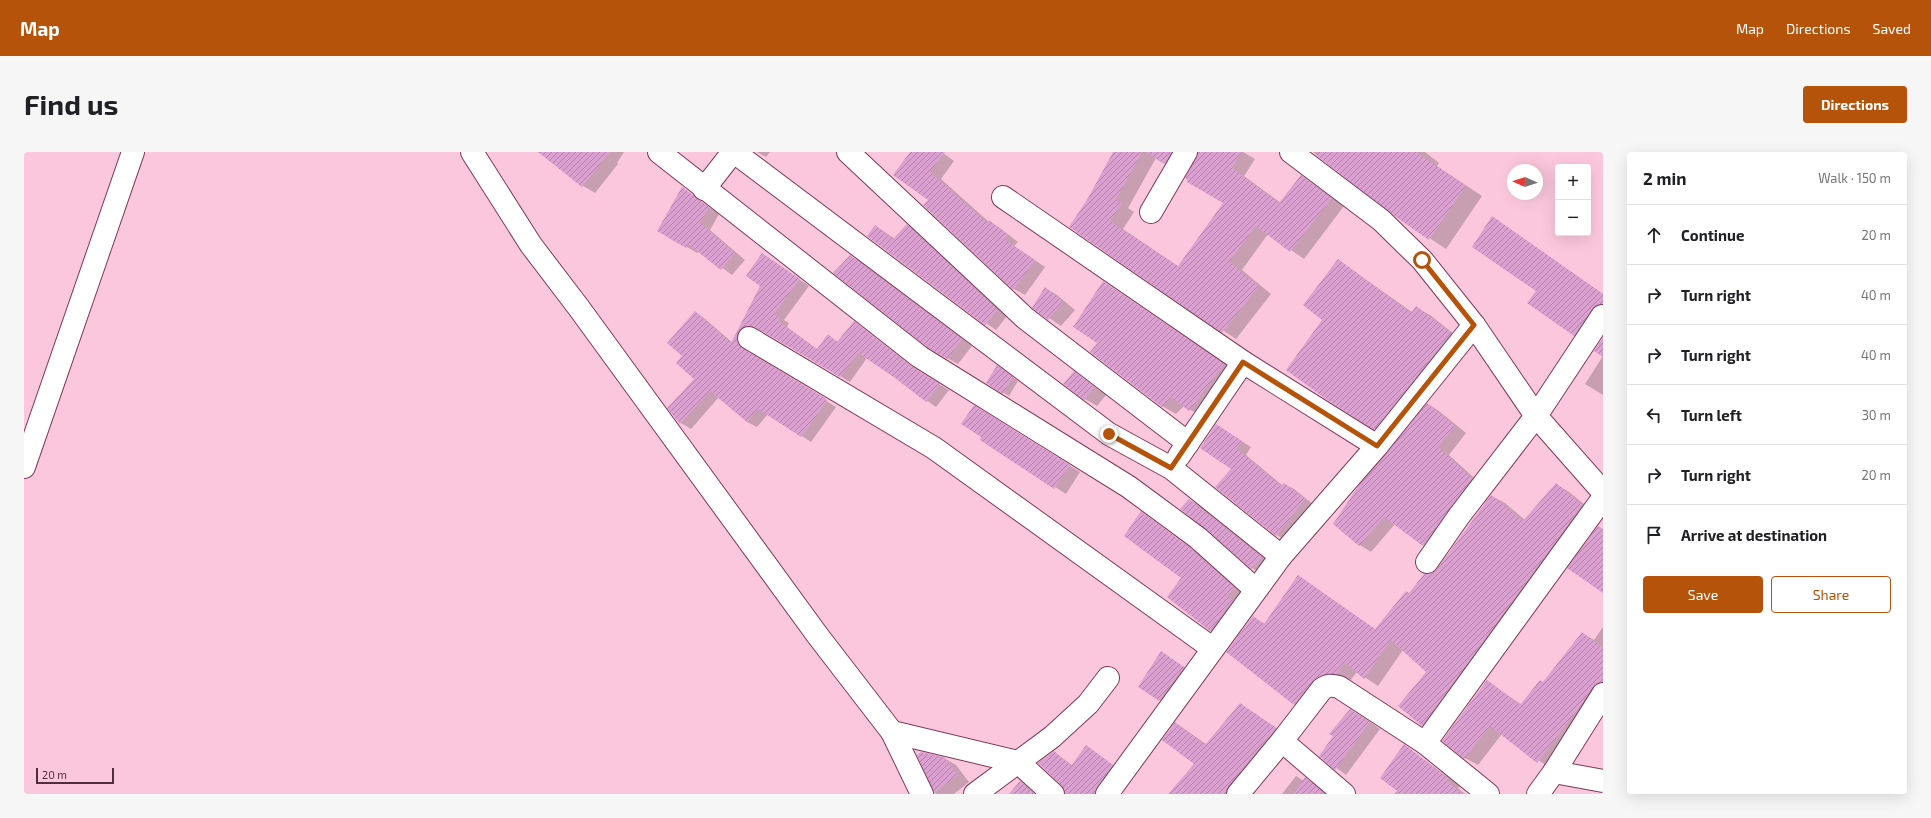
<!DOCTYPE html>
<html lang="en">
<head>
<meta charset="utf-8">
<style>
	:root { --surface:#fff; --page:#f6f6f6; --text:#202124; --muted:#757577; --line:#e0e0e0; --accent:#b45309 }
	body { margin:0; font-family:"Exo 2",sans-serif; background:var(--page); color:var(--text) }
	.controls { position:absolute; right:12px; top:12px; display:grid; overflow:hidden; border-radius:4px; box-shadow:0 4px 16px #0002 }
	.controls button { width:36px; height:36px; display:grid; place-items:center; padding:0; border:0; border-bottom:1px solid var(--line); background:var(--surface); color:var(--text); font:20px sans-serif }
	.compass { position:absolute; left:1483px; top:12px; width:36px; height:36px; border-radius:50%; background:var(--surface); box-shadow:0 4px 16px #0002; rotate:273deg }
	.scale { position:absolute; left:12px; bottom:10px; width:78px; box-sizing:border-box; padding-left:4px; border:2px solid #4f2e3d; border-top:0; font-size:11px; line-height:14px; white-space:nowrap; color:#4f2e3d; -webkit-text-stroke:3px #fbc7dc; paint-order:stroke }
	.stop { position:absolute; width:12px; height:12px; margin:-9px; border:3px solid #b45309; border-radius:50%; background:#fff }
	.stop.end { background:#b45309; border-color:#fff; box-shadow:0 1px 4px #0008 }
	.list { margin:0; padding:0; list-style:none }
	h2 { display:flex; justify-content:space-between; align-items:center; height:52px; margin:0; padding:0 16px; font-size:17px }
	h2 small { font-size:13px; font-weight:400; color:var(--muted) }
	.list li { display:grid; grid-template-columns:26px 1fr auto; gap:12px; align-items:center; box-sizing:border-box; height:60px; padding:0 16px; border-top:1px solid var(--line) }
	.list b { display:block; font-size:15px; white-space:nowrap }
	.list em { font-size:13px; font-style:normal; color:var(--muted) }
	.actions { display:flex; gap:8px; padding:12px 16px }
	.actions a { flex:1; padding:9px 0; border:1px solid var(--accent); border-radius:4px; text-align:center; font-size:14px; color:var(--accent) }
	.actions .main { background:var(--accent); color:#fff }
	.icon { flex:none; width:22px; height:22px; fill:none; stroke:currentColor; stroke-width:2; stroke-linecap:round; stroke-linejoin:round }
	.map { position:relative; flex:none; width:1579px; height:642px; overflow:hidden; border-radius:4px }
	header { display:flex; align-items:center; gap:24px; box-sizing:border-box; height:56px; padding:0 20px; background:var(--accent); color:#fff }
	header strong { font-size:19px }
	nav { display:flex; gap:22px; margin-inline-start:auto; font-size:14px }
	.intro { display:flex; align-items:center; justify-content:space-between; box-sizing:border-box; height:96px; padding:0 24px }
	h1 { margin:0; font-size:28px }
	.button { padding:10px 18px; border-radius:4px; background:var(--accent); color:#fff; font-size:14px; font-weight:700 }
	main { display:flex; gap:24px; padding:0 24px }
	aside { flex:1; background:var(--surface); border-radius:4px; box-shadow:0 4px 16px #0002 }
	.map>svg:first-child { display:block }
</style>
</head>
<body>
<header>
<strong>Map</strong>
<nav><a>Map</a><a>Directions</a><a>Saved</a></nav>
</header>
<div class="intro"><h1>Find us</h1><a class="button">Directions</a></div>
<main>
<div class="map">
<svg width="1579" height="642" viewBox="0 0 1579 642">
	<defs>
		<pattern id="building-hatch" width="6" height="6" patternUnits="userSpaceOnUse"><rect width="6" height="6" fill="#d9a0d0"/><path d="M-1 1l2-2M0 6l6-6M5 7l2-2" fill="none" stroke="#b283aa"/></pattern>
	</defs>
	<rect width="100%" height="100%" fill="#fbc7dc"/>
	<g fill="#0003">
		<polygon points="538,0 600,0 593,11 594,12 571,41 559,34 530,11"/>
		<polygon points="733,0 746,0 742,5"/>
		<polygon points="887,0 918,0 930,9 917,27 965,70 976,76 994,90 990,94 1021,115 1001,143 990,137 900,53 905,48"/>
		<polygon points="1090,0 1166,0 1154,19 1132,6 1104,56 1110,60 1099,77 1155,115 1201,51 1175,0 1219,0 1231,7 1220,24 1257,51 1277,24 1320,54 1280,107 1244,82 1218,118 1247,142 1212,187 1046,75 1065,46"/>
		<polygon points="1289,0 1401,0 1415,11 1413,14 1458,44 1422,97 1372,64"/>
		<polygon points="658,37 695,62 686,78 721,108 708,123 675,99 673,101 634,78"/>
		<polygon points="1469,66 1579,142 1579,171 1564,192 1550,184 1514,139"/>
		<polygon points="883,73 893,79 983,164 972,178 844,84 852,74 871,87"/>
		<polygon points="738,102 785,134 760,168 765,171 763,175 794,198 804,184 814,190 830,170 898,222 925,238 912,255 843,206 826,230 742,180 735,179 728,180 722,192 723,198 728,203 812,255 787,290 744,262 733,275 723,270 695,245 667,277 657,271 645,256 671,227 660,204 671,160 680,166 709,191 737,134"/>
		<polygon points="826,104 837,110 948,194 934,212 923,206"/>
		<polygon points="1314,108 1388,160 1392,155 1406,163 1440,190 1364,285 1351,277 1299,168"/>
		<polygon points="1079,130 1214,221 1180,266 1160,254 1152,262 1138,254 1074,190"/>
		<polygon points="1021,136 1033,143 1051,158 1037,174 1009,155"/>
		<polygon points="1579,187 1579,243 1561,232 1579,204"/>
		<polygon points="979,218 994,229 985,244 963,231"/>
		<polygon points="1050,220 1082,243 1073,254 1061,247"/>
		<polygon points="1404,252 1415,259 1442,281 1425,303 1459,334 1411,400 1371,372 1347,400 1336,393 1310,372"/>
		<polygon points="961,261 1056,320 1042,342 957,287"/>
		<polygon points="1192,273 1227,295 1222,303 1259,334 1260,332 1270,337 1290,353 1262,389 1253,383 1193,335 1208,317"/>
		<polygon points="1532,332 1545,340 1571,361 1411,581 1398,573 1404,520 1379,498 1354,534 1333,520 1326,529 1316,529 1284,560 1271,552 1229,465 1241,472 1274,424 1352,478 1385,442 1414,418 1468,344 1481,351 1501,368"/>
		<polygon points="1166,348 1178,355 1250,413 1240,423 1228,416 1183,376"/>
		<polygon points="1117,361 1178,404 1222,443 1199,486 1187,479 1144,445 1158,426"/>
		<polygon points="1579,475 1579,546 1527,617 1478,582 1454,613 1441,606 1419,589 1463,529 1498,553 1520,531 1558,481 1570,488"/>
		<polygon points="1149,508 1172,523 1148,556 1115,534"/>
		<polygon points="1227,559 1263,583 1216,642 1149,642 1171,612 1152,571 1182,592"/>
		<polygon points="1337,564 1356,577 1322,623 1297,604"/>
		<polygon points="1381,594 1436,634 1434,636 1441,642 1370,642 1374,638"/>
		<polygon points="1030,600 1048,613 1071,600 1097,619 1082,642 1042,642"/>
		<polygon points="894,603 920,606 932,613 945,630 930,642 913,642 911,641"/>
		<polygon points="1272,624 1280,629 1282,627 1294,634 1303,642 1258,642"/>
		<polygon points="997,630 1002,634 1011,642 986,642"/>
	</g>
	<g fill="url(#building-hatch)">
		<polygon points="514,0 586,0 558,35"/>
		<polygon points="886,0 921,0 906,20 963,71 965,68 984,83 980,87 1011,108 989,138 899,53 904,48 869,23"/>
		<polygon points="1089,0 1118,0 1092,48 1098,52 1086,69 1154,114 1199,51 1163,30 1164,28 1161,26 1174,0 1217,0 1208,16 1255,51 1277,23 1308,46 1266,100 1232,74 1205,110 1235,134 1198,181 1045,75 1064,46"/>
		<polygon points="1121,0 1148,0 1140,12"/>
		<polygon points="1295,0 1392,0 1442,34 1405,88 1372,65 1292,3"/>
		<polygon points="658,35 685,55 676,71 711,101 697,118 664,92 662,96 633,79"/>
		<polygon points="1468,64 1579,142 1579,152 1573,153 1568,157 1550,184 1503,151 1512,139 1448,95"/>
		<polygon points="883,72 974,158 961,173 843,84 851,73 869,87"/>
		<polygon points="738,101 776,127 750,162 756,165 754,169 793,197 804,182 813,190 830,169 888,215 916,232 902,250 870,225 834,201 816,225 731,175 725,174 719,175 714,180 713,186 714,192 718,196 801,246 803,249 777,285 734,257 723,270 686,239 656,272 643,256 670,227 652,211 658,204 643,191 671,159 707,191 736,134 722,124"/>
		<polygon points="826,103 938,187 923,207 903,195 809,121"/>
		<polygon points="1314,107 1387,161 1392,154 1427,181 1350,278 1302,247 1262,218 1298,168 1279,153"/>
		<polygon points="1079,129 1200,212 1165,259 1147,245 1138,255 1066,200 1073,191 1049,175"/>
		<polygon points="1021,135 1039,150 1024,168 1008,156"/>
		<polygon points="1579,185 1579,205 1570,199"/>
		<polygon points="973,213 989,225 979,242 962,231"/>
		<polygon points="1050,219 1070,235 1060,248 1039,232"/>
		<polygon points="1403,251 1431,274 1414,295 1448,326 1399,394 1360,365 1335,394 1309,372 1335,333"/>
		<polygon points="950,253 1046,313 1030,337 956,288 957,285 937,272"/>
		<polygon points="1192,272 1218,289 1213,297 1257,334 1260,331 1281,347 1252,384 1191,335 1207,317 1176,296"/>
		<polygon points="1532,331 1558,353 1398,574 1374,554 1402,520 1367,488 1340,527 1321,511 1312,522 1302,522 1291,526 1270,553 1202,500 1229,464 1240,472 1274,423 1351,477 1382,439 1385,441 1400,422 1408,421 1413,417 1467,343 1499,369"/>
		<polygon points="1165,347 1238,405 1227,417 1182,377 1156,357"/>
		<polygon points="1117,359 1166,396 1211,436 1203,444 1209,448 1186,479 1143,445 1157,426 1100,384"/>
		<polygon points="1574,374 1579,377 1579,441 1543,416"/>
		<polygon points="1558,480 1579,496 1579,530 1573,531 1568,535 1557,553 1513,611 1466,574 1440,607 1418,589 1463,528 1496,553 1516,528 1519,530"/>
		<polygon points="1137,499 1160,515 1135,549 1114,535"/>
		<polygon points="1216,551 1252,576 1204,634 1202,642 1144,642 1170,612 1138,588 1151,570 1181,593"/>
		<polygon points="1326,557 1346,570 1311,618 1295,604 1309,584 1305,582"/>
		<polygon points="1380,592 1425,627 1423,629 1438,642 1377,642 1356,626"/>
		<polygon points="1062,593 1089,613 1073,635 1071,642 1041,642 1037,633 1014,611 1030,599 1047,614"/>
		<polygon points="897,600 920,605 934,623 910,641 893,603"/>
		<polygon points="1281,625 1298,639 1296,642 1270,642"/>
		<polygon points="996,629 1010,642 985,642"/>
	</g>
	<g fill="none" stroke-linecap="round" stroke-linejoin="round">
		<defs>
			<g id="minor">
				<polyline points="448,0 507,93 555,156 794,484 868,580 994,610 1029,642"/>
				<polyline points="635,0 896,205 1105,335 1174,386 1231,437"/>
				<polyline points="710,0 1085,282 1147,316 1257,404"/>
				<polyline points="824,0 1001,166 1164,291"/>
				<polyline points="680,37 709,0"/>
				<polyline points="979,45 1219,210 1353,294"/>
				<polyline points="1127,60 1162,0"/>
				<polyline points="725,186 910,296 1188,496"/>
				<polyline points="1155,304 1219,210"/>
				<polyline points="0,315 109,0"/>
				<polyline points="1403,410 1435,364 1512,264 1578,164"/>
				<polyline points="868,580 898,642"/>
				<polyline points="1258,589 1320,642"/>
				<polyline points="1401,591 1579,346"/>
				<polyline points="1530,620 1579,629"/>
				<polyline points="951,642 1028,585 1064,552 1084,526"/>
				<polyline points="1083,642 1257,404 1353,294 1450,173"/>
				<path d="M1214 642 1258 589 1298 537C1304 533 1308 533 1315 535L1401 591 1464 642"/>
				<polyline points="1514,642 1530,620 1579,542"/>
			</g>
			<polyline id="tertiary" points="1267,0 1357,68 1398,108 1450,173 1512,264 1579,340"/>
		</defs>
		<use href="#minor" stroke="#80385b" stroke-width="24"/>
		<use href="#tertiary" stroke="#80385b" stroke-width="24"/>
		<use href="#minor" stroke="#fff" stroke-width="22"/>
		<use href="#tertiary" stroke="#fff" stroke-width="22"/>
	</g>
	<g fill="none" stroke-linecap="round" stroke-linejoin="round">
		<polyline stroke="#b45309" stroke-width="5" points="1085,282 1147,316 1219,210 1353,294 1450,173 1398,108"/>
	</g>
</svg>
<div class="controls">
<button>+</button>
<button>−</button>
</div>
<svg class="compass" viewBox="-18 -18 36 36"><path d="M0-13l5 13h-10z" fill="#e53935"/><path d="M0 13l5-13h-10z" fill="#757577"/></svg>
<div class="scale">20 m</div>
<div class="stop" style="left:1398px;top:108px"></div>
<div class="stop end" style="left:1085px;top:282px"></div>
</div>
<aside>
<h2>2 min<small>Walk · 150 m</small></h2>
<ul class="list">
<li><svg class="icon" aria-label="ahead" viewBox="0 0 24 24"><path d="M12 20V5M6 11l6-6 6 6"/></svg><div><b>Continue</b></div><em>20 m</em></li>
<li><svg class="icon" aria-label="right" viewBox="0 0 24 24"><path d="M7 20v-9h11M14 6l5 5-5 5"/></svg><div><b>Turn right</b></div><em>40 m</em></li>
<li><svg class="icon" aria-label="right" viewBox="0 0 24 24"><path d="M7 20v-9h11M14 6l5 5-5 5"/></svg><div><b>Turn right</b></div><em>40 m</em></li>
<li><svg class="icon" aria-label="left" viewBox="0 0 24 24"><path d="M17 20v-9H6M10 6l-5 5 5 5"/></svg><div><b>Turn left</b></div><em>30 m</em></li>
<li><svg class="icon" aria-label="right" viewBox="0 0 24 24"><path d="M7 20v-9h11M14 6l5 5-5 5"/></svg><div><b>Turn right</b></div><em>20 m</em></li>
<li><svg class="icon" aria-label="arrive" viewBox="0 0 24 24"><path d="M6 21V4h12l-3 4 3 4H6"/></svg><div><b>Arrive at destination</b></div></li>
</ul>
<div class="actions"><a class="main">Save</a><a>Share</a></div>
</aside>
</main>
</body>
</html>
